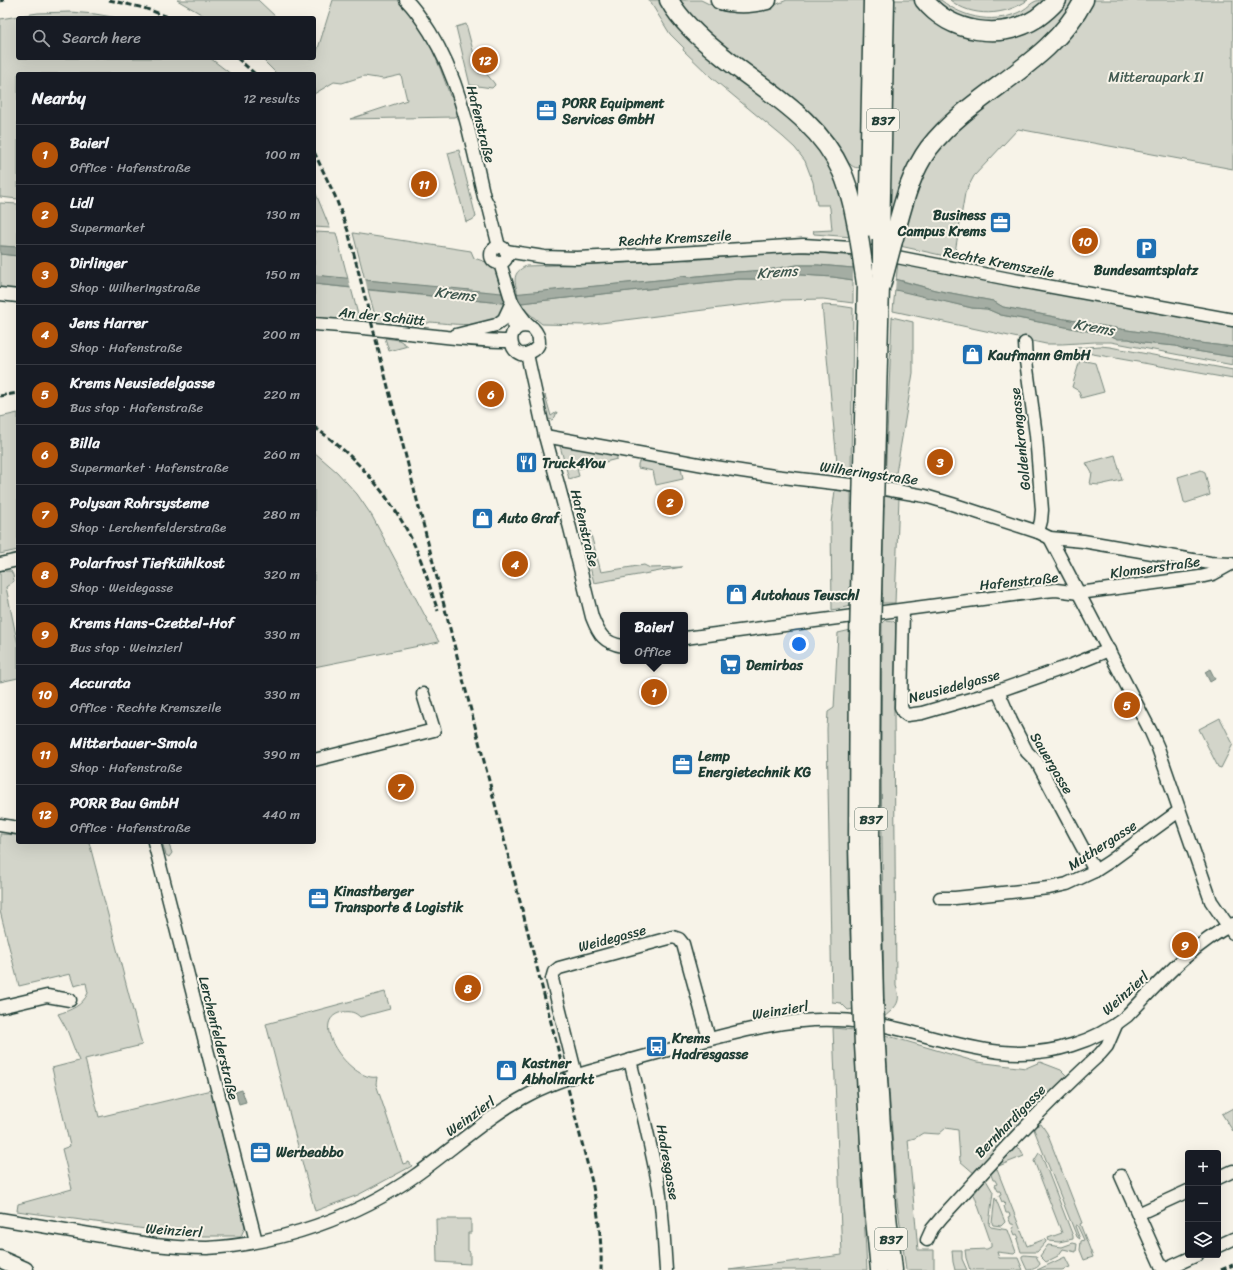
<!DOCTYPE html>
<html lang="en">
<head>
<meta charset="utf-8">
<style>
	:root { --surface:#171b24; --page:#242831; --text:#f1f3f6; --muted:#9ea1a6; --line:#363941; --accent:#b45309 }
	body { margin:0; font-family:Sriracha,sans-serif; background:var(--page); color:var(--text) }
	.controls { position:absolute; right:12px; bottom:12px; display:grid; overflow:hidden; border-radius:4px; box-shadow:0 4px 16px #0002 }
	.controls button { width:36px; height:36px; display:grid; place-items:center; padding:0; border:0; border-bottom:1px solid var(--line); background:var(--surface); color:var(--text); font:20px sans-serif }
	.you { position:absolute; left:799px; top:644px; width:14px; height:14px; margin:-10px; border:3px solid #fff; border-radius:50%; background:#1a73e8; box-shadow:0 0 0 6px #1a73e833 }
	.badge { display:grid; place-items:center; width:26px; height:26px; border-radius:50%; background:var(--accent); color:#fff; font-size:13px; font-weight:700 }
	.pin { position:absolute; translate:-50% -50%; border:2px solid #fff; box-shadow:0 1px 4px #0006 }
	.popup { position:absolute; left:620px; top:612px; width:68px; height:52px; box-sizing:border-box; display:grid; place-content:center; border-radius:4px; background:var(--surface); filter:drop-shadow(0 1px 3px #0005); font-size:13px; white-space:nowrap; color:var(--muted) }
	.popup b { font-size:15px; color:var(--text) }
	.popup::after { content:''; position:absolute; left:50%; top:100%; margin-left:-8px; border:8px solid transparent; border-top-color:var(--surface) }
	.list { margin:0; padding:0; list-style:none }
	h2 { display:flex; justify-content:space-between; align-items:center; height:52px; margin:0; padding:0 16px; font-size:17px }
	h2 small { font-size:13px; font-weight:400; color:var(--muted) }
	.list li { display:grid; grid-template-columns:26px 1fr auto; gap:12px; align-items:center; box-sizing:border-box; height:60px; padding:0 16px; border-top:1px solid var(--line) }
	.list b { display:block; font-size:15px; white-space:nowrap }
	.list p { margin:0; font-size:13px; white-space:nowrap; color:var(--muted) }
	.list em { font-size:13px; font-style:normal; color:var(--muted) }
	.icon { flex:none; width:22px; height:22px; fill:none; stroke:currentColor; stroke-width:2; stroke-linecap:round; stroke-linejoin:round }
	.map { position:relative; flex:none; width:1233px; height:1270px; overflow:hidden }
	.search { position:absolute; background:var(--surface); box-shadow:0 4px 16px #0002; left:16px; top:16px; width:300px; height:44px; display:flex; align-items:center; gap:10px; box-sizing:border-box; padding:0 14px; border-radius:4px; color:var(--muted); font-size:15px }
	.panel { position:absolute; background:var(--surface); box-shadow:0 4px 16px #0002; left:16px; top:72px; width:300px; height:772px; border-radius:4px }
	.map>svg:first-child { display:block }
</style>
</head>
<body>
<div class="map">
<svg width="1233" height="1270" viewBox="0 0 1233 1270">
	<rect width="100%" height="100%" fill="#f7f3e8"/>
	<filter id="ink" filterUnits="userSpaceOnUse"><feTurbulence type="fractalNoise" baseFrequency=".025" numOctaves="2"/><feDisplacementMap in="SourceGraphic" scale="8" xChannelSelector="R" yChannelSelector="G"/><feConvolveMatrix kernelMatrix="1 2 1 2 8 2 1 2 1" color-interpolation-filters="sRGB"/></filter>
	<g filter="url(#ink)">
		<g fill="#d3d5ca" stroke="#79897f">
			<polygon points="177,0 258,0 277,18 208,18"/>
			<path d="M333 0H398C425 27 438 60 450 96L455 99 459 115 454 117 350 119 407 100 401 75 383 79 364 76 342 83 334 82 314 94V74H277L261 58H314V54L316 55Z"/>
			<polygon points="649,0 664,0 803,125 838,174 852,237 814,234 813,231 832,230 830,208 829,205 817,205 813,182 805,161 795,148 783,137 712,78 683,50 684,48 670,34"/>
			<path d="M674 0H701L709 4 727 10 770 7 787 0H866L861 167C853 170 849 163 844 157L730 56Z"/>
			<polygon points="893,0 916,0 971,35 1064,0 1079,0 1064,23 975,96 889,224"/>
			<path d="M931 0H941C964 19 997 25 1023 10 1028 7 1031 3 1036 1 1040 0 1047 0 1052 0L1019 22 973 25Z"/>
			<path d="M950 0H1028C1005 16 972 18 950 0Z"/>
			<polygon points="1089,0 1233,0 1233,169 1018,129 974,176 965,193 954,258 900,246 906,211 931,152"/>
			<polygon points="70,12 95,14 118,18 18,18 18,58 210,58 231,74 18,74 18,199 0,197 0,19 38,13"/>
			<polygon points="466,24 479,73 485,72 494,83 495,85 492,88 470,85 456,27"/>
			<polygon points="459,150 476,217 472,220 466,222 448,153"/>
			<polygon points="314,189 329,226 330,228 314,227"/>
			<polygon points="0,203 18,204 18,247 0,246"/>
			<polygon points="314,232 336,233 348,279 314,275"/>
			<polygon points="353,233 471,251 474,258 489,263 495,266 502,294 365,280"/>
			<path d="M786 252 819 253 853 256V268L818 265H797L767 270 737 272 688 277 682 276 669 279 518 294C514 280 512 273 526 266L649 262 677 259 689 260Z"/>
			<polygon points="0,254 18,256 18,291 0,288"/>
			<path d="M898 263 1008 285 1233 324V347C1218 345 1203 344 1188 341 1180 339 1173 336 1164 335 1110 329 1057 317 1003 307L993 301 935 290 896 279Z"/>
			<polygon points="786,274 833,277 853,280 853,303 823,299 783,300 585,325 542,324 526,311 521,303 738,279 761,279"/>
			<polygon points="314,284 351,288 360,322 314,318"/>
			<path d="M895 289 972 308 987 309 1001 315 1109 335 1118 338 1129 339 1143 343 1176 346 1184 349 1233 357V365L1111 342C1089 341 1068 345 1046 344L893 311Z"/>
			<path d="M368 290 503 303C503 306 503 310 501 312 492 331 446 323 430 322 421 328 389 324 377 323Z"/>
			<polygon points="822,305 840,306 853,308 851,473 838,472"/>
			<polygon points="892,317 913,322 913,373 894,485 885,483"/>
			<polygon points="385,338 399,340 408,346 389,351"/>
			<polygon points="1100,346 1110,347 1233,370 1233,379 1076,351 1076,348"/>
			<polygon points="1080,360 1095,363 1104,392 1081,398 1079,391 1072,387"/>
			<path d="M545 395 551 416 557 412 555 417 552 420 548 419C543 413 544 403 545 395Z"/>
			<polygon points="18,413 18,550 0,554 0,417"/>
			<polygon points="563,445 617,455 617,459 577,469 579,476 569,479 560,446"/>
			<polygon points="314,452 337,472 357,494 372,516 439,642 314,667"/>
			<polygon points="1115,455 1122,480 1099,485 1090,484 1092,473 1086,463"/>
			<polygon points="640,460 681,468 683,479 656,485 653,471 638,468 638,464"/>
			<polygon points="1201,470 1205,472 1210,495 1186,503 1184,502 1178,477"/>
			<polygon points="835,490 851,492 851,606 832,610 831,523"/>
			<polygon points="884,494 899,497 895,603 882,603"/>
			<polygon points="585,530 588,530 590,531 601,572 644,565 650,568 682,567 594,583 582,534"/>
			<polygon points="0,568 2,568 5,571 11,571 13,575 14,581 6,587 18,645 18,678 0,682"/>
			<path d="M885 620 893 621 896 624 894 709 896 986C902 1002 896 1007 884 1017L881 757 882 623Z"/>
			<polygon points="851,630 848,879 853,1009 848,1010 841,1003 832,1002 827,729 828,712 834,708 838,633"/>
			<polygon points="1220,718 1233,744 1221,768 1218,767 1199,729"/>
			<path d="M0 834 18 835V842H89L142 1045 85 1059 99 1117 211 1090 245 1227 241 1236H176L167 1232 17 1211 18 1204 72 1189 62 1149 70 1146 52 1068 79 1061 67 1030 58 1014C71 1010 82 1006 88 993L86 983 74 986 70 974 19 986 0 911Z"/>
			<polygon points="162,842 168,842 172,853 169,857 166,855"/>
			<path d="M385 992 390 1009 360 1017C355 1012 350 1011 343 1012 305 1019 351 1082 377 1077L376 1084 403 1164 409 1162 412 1166 358 1195 315 1211 266 1024Z"/>
			<polygon points="833,1028 854,1030 867,1270 729,1270 842,1255"/>
			<polygon points="885,1035 977,1062 1026,1068 1040,1062 1061,1070 1069,1078 975,1174 960,1161 958,1130 946,1128 939,1134 923,1133 915,1138 908,1140 918,1250 934,1250 934,1270 906,1270 897,1201"/>
			<polygon points="1233,1108 1233,1131 1222,1114"/>
			<polygon points="1041,1124 1047,1133 1082,1223 1080,1224 1093,1257 1084,1260 1080,1250 1081,1241 1084,1240 1077,1225 1075,1226 1080,1239 1077,1237 1033,1127"/>
			<polygon points="1013,1145 1021,1150 1024,1156 996,1167 1027,1246 1045,1239 1046,1242 1037,1252 1021,1252 1017,1239 1019,1238 1017,1234 1015,1235 1012,1228 1014,1228 1013,1224 1011,1224 1008,1217 1010,1216 1009,1213 1006,1213 1004,1206 1005,1206 1004,1201 1002,1202 999,1195 1001,1194 1000,1191 998,1191 995,1185 997,1184 995,1180 993,1180 990,1172"/>
			<polygon points="1039,1153 1041,1154 1073,1236 1073,1239 1059,1242 1049,1241 1048,1238 1062,1233 1034,1161"/>
			<polygon points="986,1180 993,1192 989,1225 991,1227 1008,1230 1016,1252 1014,1254 997,1252 999,1258 1018,1258 1023,1270 970,1270 966,1258 965,1250 987,1249 991,1247 991,1243 974,1194 984,1181"/>
			<polygon points="995,1197 1005,1222 1001,1226 993,1225 992,1223"/>
			<polygon points="436,1219 471,1219 471,1233 468,1233 468,1251 470,1252 470,1264 437,1262"/>
			<polygon points="1073,1243 1077,1244 1076,1252 1063,1249 1058,1256 1046,1262 1040,1256 1048,1245 1062,1247"/>
			<polygon points="952,1250 962,1250 962,1259 967,1270 955,1270 953,1262"/>
			<path d="M1024 1255 1036 1256 1040 1264C1038 1268 1032 1270 1027 1270L1022 1259V1256Z"/>
			<polygon points="1065,1257 1070,1267 1062,1270 1037,1270"/>
		</g>
		<g fill="#a4ada3" stroke="#6f8077">
			<polygon points="0,246 18,247 18,256 0,254"/>
			<path d="M797 265H818L853 268 935 290 993 301 1003 307C1057 317 1110 329 1164 335 1173 336 1180 339 1188 341 1203 344 1218 345 1233 347V357L1184 349 1176 346 1143 343 1129 339H1118L1109 335 1001 315 987 309 972 308 853 280 833 277 786 274 761 279H738L512 304 314 284V275L512 294 669 279 682 276 688 277 737 272 767 270Z"/>
			<polygon points="1210,669 1215,679 1210,682 1205,672"/>
			<polygon points="242,1090 246,1102 239,1104 235,1092"/>
		</g>
		<g fill="#f7f3e8">
			<polygon points="853,266 896,277 895,291 853,282"/>
			<polygon points="348,277 365,278 368,292 351,290"/>
		</g>
		<g fill="none" stroke-linecap="round" stroke-linejoin="round">
			<defs>
				<g id="minor">
					<path d="M406 0C415 9 423 21 430 32 461 82 471 140 484 197L489 207 499 247"/>
					<circle cx="499" cy="255" r="8"/>
					<polyline points="506,251 544,257 577,258 663,254 803,245 851,248 1009,279 1233,320"/>
					<polyline points="500,263 512,302 514,331"/>
					<polyline points="0,294 18,296"/>
					<path d="M512 302C516 309 521 316 526 322 530 326 535 329 537 334 539 336 539 340 539 343 538 347 535 350 531 352 508 365 501 317 533 328"/>
					<path d="M314 324C343 326 371 328 400 332 437 336 473 341 510 341"/>
					<polyline points="456,335 496,325 504,319 512,302"/>
					<polyline points="1025,343 1026,361 1036,435 1042,510 1041,521 1038,532"/>
					<path d="M527 354 545 436 570 528 592 617C599 635 604 643 623 646"/>
					<polyline points="545,436 715,467 774,476 885,489 925,496 952,504 1038,532 1050,538 1083,541 1210,563 1231,564"/>
					<polyline points="1050,538 1151,732 1158,748 1211,901 1233,933"/>
					<polyline points="0,564 18,560"/>
					<polyline points="903,610 901,707 903,712 907,715 922,713 998,691 1072,665 1109,650"/>
					<polyline points="685,638 1044,591 1056,590 1079,593 1200,577 1213,574 1231,564"/>
					<polyline points="998,691 1011,721 1027,752 1037,762 1095,871"/>
					<polyline points="314,760 434,730 423,694"/>
					<polyline points="0,825 18,828"/>
					<polyline points="154,842 256,1241"/>
					<polyline points="940,898 955,898 1049,888 1067,884 1095,871 1109,862 1179,811"/>
					<polyline points="0,1007 47,996 70,1000"/>
					<path d="M630 1060C640 1102 651 1145 659 1188 663 1215 664 1243 666 1270"/>
					<polyline points="576,1075 552,979 554,972 559,968 673,937 679,939 683,944 709,1039"/>
					<polyline points="1121,1176 1163,1270"/>
					<polyline points="1218,1178 1233,1171"/>
					<polyline points="1138,1214 1188,1191"/>
					<path d="M0 1219 155 1245C173 1247 190 1248 207 1248 279 1244 357 1217 416 1175 454 1148 489 1115 530 1094 557 1080 585 1072 614 1065 642 1057 671 1049 699 1042 744 1030 790 1018 837 1020 919 1022 989 1072 1072 1045 1092 1039 1111 1029 1127 1016 1159 983 1191 945 1233 924"/>
					<path d="M927 1240 932 1229 942 1217C993 1161 1044 1105 1100 1054L1107 1046 1116 1025"/>
					<polyline points="1218,1246 1233,1239"/>
					<polyline points="1164,1270 1197,1255"/>
				</g>
				<g id="major">
					<polyline points="867,238 872,0"/>
					<polyline points="881,240 886,0"/>
					<polyline points="862,466 866,284"/>
					<polyline points="876,468 881,286"/>
					<polyline points="873,593 875,507"/>
					<polyline points="859,595 861,505"/>
					<polyline points="872,637 871,845 875,1000"/>
					<polyline points="858,639 857,845 861,998"/>
					<polyline points="863,1045 873,1208 879,1270"/>
					<polyline points="877,1047 887,1207 894,1270"/>
					<polyline points="0,1259 25,1270"/>
				</g>
				<g id="highway">
					<path d="M669 0C681 22 702 40 721 55 765 91 818 118 842 172 851 193 855 216 859 237"/>
					<path d="M720 0C736 5 751 4 767 0"/>
					<path d="M924 0C950 33 1001 41 1037 18 1044 13 1051 7 1057 0"/>
					<path d="M893 241C902 209 909 175 929 148 973 91 1050 66 1084 0"/>
				</g>
			</defs>
			<use href="#minor" stroke="#1f3d34" stroke-width="15"/>
			<use href="#major" stroke="#1f3d34" stroke-width="19"/>
			<use href="#highway" stroke="#1f3d34" stroke-width="21"/>
			<use href="#minor" stroke="#f7f3e8" stroke-width="12"/>
			<use href="#major" stroke="#f7f3e8" stroke-width="16"/>
			<use href="#highway" stroke="#f7f3e8" stroke-width="18"/>
			<g stroke="#1f3d34" stroke-width="3" stroke-dasharray="6 3" stroke-linecap="butt">
				<polyline points="109,0 144,8 171,18"/>
				<polyline points="0,1 4,0"/>
				<polyline points="237,58 255,74"/>
				<path d="M314 152 335 196 348 231 592 1182C598 1211 602 1240 601 1270"/>
				<polyline points="0,396 18,393"/>
				<path d="M314 427C355 455 390 495 412 540 423 562 430 588 438 611"/>
				<polyline points="1221,1270 1233,1265"/>
			</g>
			<defs>
				<g id="major-bridge">
					<polyline points="881,240 881,273"/>
					<polyline points="861,505 862,466"/>
					<polyline points="875,507 876,468"/>
					<polyline points="872,637 873,593"/>
					<polyline points="858,639 859,595"/>
					<polyline points="861,998 863,1045"/>
					<polyline points="875,1000 877,1047"/>
				</g>
				<g id="highway-bridge">
					<polyline points="859,237 866,284"/>
					<polyline points="881,286 893,241"/>
				</g>
			</defs>
			<use href="#major-bridge" stroke="#1f3d34" stroke-width="19" stroke-linecap="butt"/>
			<use href="#highway-bridge" stroke="#1f3d34" stroke-width="21" stroke-linecap="butt"/>
			<use href="#major-bridge" stroke="#f7f3e8" stroke-width="16"/>
			<use href="#highway-bridge" stroke="#f7f3e8" stroke-width="18"/>
		</g>
	</g>
	<defs>
		<symbol id="office-square" viewBox="-11 -11 22 22"><rect x="-9" y="-9" width="18" height="18" rx="4" fill="#1f6fb2" stroke="#f7f3e8"/><path d="M-6-3h4V-5.5h4V-3h4V5H-6ZM-1-4.5V-3h2v-1.5ZM-6 0V1H6V0Z" fill="#fff"/></symbol>
		<symbol id="parking-square" viewBox="-11 -11 22 22"><rect x="-9" y="-9" width="18" height="18" rx="4" fill="#1f6fb2" stroke="#f7f3e8"/><path d="M-3.5-5.5H1a3.5 3.5 0 0 1 0 7H-1V5.5H-3.5ZM-1-3.4V-.6H.8a1.4 1.4 0 0 0 0-2.8Z" fill="#fff"/></symbol>
		<symbol id="shop-square" viewBox="-11 -11 22 22"><rect x="-9" y="-9" width="18" height="18" rx="4" fill="#1f6fb2" stroke="#f7f3e8"/><path d="M-5-2.5h2.3a2.7 3.5 0 0 1 5.4 0H5L5.5 6h-11ZM-1.5-2.5h3a1.5 2.3 0 0 0-3 0Z" fill="#fff"/></symbol>
		<symbol id="restaurant-square" viewBox="-11 -11 22 22"><rect x="-9" y="-9" width="18" height="18" rx="4" fill="#1f6fb2" stroke="#f7f3e8"/><path d="M-5-6h1v4h1v-4h1v4h1v-4h1v5L-1.5 .5V6h-2V.5L-5-1ZM5-6V6H3V1.5H1.5Q1.5-4 5-6Z" fill="#fff"/></symbol>
		<symbol id="supermarket-square" viewBox="-11 -11 22 22"><rect x="-9" y="-9" width="18" height="18" rx="4" fill="#1f6fb2" stroke="#f7f3e8"/><path d="M-6-5.5h2.5l.6 2H6L4.5 2H-2.5L-4.4-4H-6ZM-1.5 3.2a1.3 1.3 0 1 0 .1 0ZM3 3.2a1.3 1.3 0 1 0 .1 0Z" fill="#fff"/></symbol>
		<symbol id="bus-square" viewBox="-11 -11 22 22"><rect x="-9" y="-9" width="18" height="18" rx="4" fill="#1f6fb2" stroke="#f7f3e8"/><path d="M-5-6H5V4H4V6H2V4H-2V6H-4V4H-5ZM-3.5-4V0h7V-4ZM-3.5 1.2v1.5H-2V1.2ZM2 1.2v1.5H3.5V1.2Z" fill="#fff"/></symbol>
	</defs>
	<g fill-rule="evenodd">
		<use href="#office-square" x="534" y="98" width="25" height="25"/>
		<use href="#office-square" x="988" y="210" width="25" height="25"/>
		<use href="#parking-square" x="1134" y="236" width="25" height="25"/>
		<use href="#shop-square" x="960" y="342" width="25" height="25"/>
		<use href="#restaurant-square" x="514" y="450" width="25" height="25"/>
		<use href="#shop-square" x="470" y="506" width="25" height="25"/>
		<use href="#shop-square" x="724" y="582" width="25" height="25"/>
		<use href="#supermarket-square" x="718" y="652" width="25" height="25"/>
		<use href="#office-square" x="670" y="752" width="25" height="25"/>
		<use href="#office-square" x="306" y="886" width="25" height="25"/>
		<use href="#bus-square" x="644" y="1034" width="25" height="25"/>
		<use href="#shop-square" x="494" y="1058" width="25" height="25"/>
		<use href="#office-square" x="248" y="1140" width="25" height="25"/>
	</g>
	<g text-anchor="middle" stroke-width="4" stroke-linejoin="round" paint-order="stroke">
		<g fill="#f7f3e8" stroke="#60746a" stroke-width="1">
			<rect x="867" y="109" width="32" height="22" rx="3"/>
			<rect x="855" y="808" width="32" height="22" rx="3"/>
			<rect x="875" y="1228" width="32" height="22" rx="3"/>
		</g>
		<g font-size="13" font-weight="bold" fill="#1f3d34">
			<text x="883" y="125">B37</text>
			<text x="871" y="824">B37</text>
			<text x="891" y="1244">B37</text>
		</g>
		<g font-size="14" fill="#435b52" stroke="#f7f3e8">
			<text x="1156" y="82">Mitteraupark II</text>
		</g>
		<g font-size="14" font-weight="bold" fill="#1f3d34" stroke="#f7f3e8" text-anchor="start">
			<text x="562" y="108">PORR Equipment<tspan x="562" dy="16">Services GmbH</tspan></text>
			<text x="986" y="220" text-anchor="end">Business<tspan x="986" dy="16">Campus Krems</tspan></text>
			<text x="1146" y="275" text-anchor="middle">Bundesamtsplatz</text>
			<text x="988" y="360">Kaufmann GmbH</text>
			<text x="542" y="468">Truck4You</text>
			<text x="498" y="523">Auto Graf</text>
			<text x="752" y="600">Autohaus Teuschl</text>
			<text x="746" y="670">Demirbas</text>
			<text x="698" y="761">Lemp<tspan x="698" dy="16">Energietechnik KG</tspan></text>
			<text x="334" y="896">Kinastberger<tspan x="334" dy="16">Transporte &amp; Logistik</tspan></text>
			<text x="672" y="1043">Krems<tspan x="672" dy="16">Hadresgasse</tspan></text>
			<text x="522" y="1068">Kastner<tspan x="522" dy="16">Abholmarkt</tspan></text>
			<text x="276" y="1157">Werbeabbo</text>
		</g>
		<g font-size="14" fill="#1f3d34" stroke="#f7f3e8">
			<text transform="translate(481 124) rotate(76)" y="5">Hafenstraße</text>
			<text transform="translate(675 238) rotate(-3)" y="5">Rechte Kremszeile</text>
			<text transform="translate(999 262) rotate(11)" y="5">Rechte Kremszeile</text>
			<text transform="translate(382 316) rotate(6)" y="5">An der Schütt</text>
			<text transform="translate(1020 439) rotate(-96)" y="5">Goldenkrongasse</text>
			<text transform="translate(869 473) rotate(8)" y="5">Wilheringstraße</text>
			<text transform="translate(585 528) rotate(76)" y="5">Hafenstraße</text>
			<text transform="translate(1155 567) rotate(-8)" y="5">Klomserstraße</text>
			<text transform="translate(1019 581) rotate(-6)" y="5">Hafenstraße</text>
			<text transform="translate(954 686) rotate(-15)" y="5">Neusiedelgasse</text>
			<text transform="translate(1052 763) rotate(59)" y="5">Sauergasse</text>
			<text transform="translate(1102 845) rotate(-33)" y="5">Muthergasse</text>
			<text transform="translate(612 938) rotate(-15)" y="5">Weidegasse</text>
			<text transform="translate(1125 993) rotate(-42)" y="5">Weinzierl</text>
			<text transform="translate(780 1010) rotate(-9)" y="5">Weinzierl</text>
			<text transform="translate(219 1038) rotate(76)" y="5">Lerchenfelderstraße</text>
			<text transform="translate(470 1116) rotate(-36)" y="5">Weinzierl</text>
			<text transform="translate(1010 1121) rotate(-46)" y="5">Bernhardigasse</text>
			<text transform="translate(668 1162) rotate(80)" y="5">Hadresgasse</text>
			<text transform="translate(174 1230) rotate(4)" y="5">Weinzierl</text>
		</g>
		<g font-size="15" font-style="italic" fill="#405950" stroke="#f7f3e8">
			<text transform="translate(777 272) rotate(-4)" y="5">Krems</text>
			<text transform="translate(455 294) rotate(6)" y="5">Krems</text>
			<text transform="translate(1094 327) rotate(10)" y="5">Krems</text>
		</g>
	</g>
</svg>
<div class="controls">
<button>+</button>
<button>−</button>
<button><svg class="icon" aria-label="layers" viewBox="0 0 24 24"><path d="M12 4l9 5-9 5-9-5zM3 14l9 5 9-5"/></svg></button>
</div>
<div class="you"></div>
<div class="pin badge" style="left:654px;top:692px">1</div>
<div class="popup"><b>Baierl</b>Office</div>
<div class="pin badge" style="left:670px;top:502px">2</div>
<div class="pin badge" style="left:940px;top:462px">3</div>
<div class="pin badge" style="left:515px;top:564px">4</div>
<div class="pin badge" style="left:1127px;top:705px">5</div>
<div class="pin badge" style="left:491px;top:394px">6</div>
<div class="pin badge" style="left:401px;top:787px">7</div>
<div class="pin badge" style="left:468px;top:988px">8</div>
<div class="pin badge" style="left:1185px;top:945px">9</div>
<div class="pin badge" style="left:1085px;top:241px">10</div>
<div class="pin badge" style="left:424px;top:184px">11</div>
<div class="pin badge" style="left:485px;top:60px">12</div>
<div class="search"><svg class="icon" aria-label="search" viewBox="0 0 24 24"><circle cx="10" cy="10" r="6"/><path d="M15 15l6 6"/></svg>Search here</div>
<section class="panel">
<h2>Nearby<small>12 results</small></h2>
<ul class="list">
<li><span class="badge">1</span><div><b>Baierl</b><p>Office · Hafenstraße</p></div><em>100 m</em></li>
<li><span class="badge">2</span><div><b>Lidl</b><p>Supermarket</p></div><em>130 m</em></li>
<li><span class="badge">3</span><div><b>Dirlinger</b><p>Shop · Wilheringstraße</p></div><em>150 m</em></li>
<li><span class="badge">4</span><div><b>Jens Harrer</b><p>Shop · Hafenstraße</p></div><em>200 m</em></li>
<li><span class="badge">5</span><div><b>Krems Neusiedelgasse</b><p>Bus stop · Hafenstraße</p></div><em>220 m</em></li>
<li><span class="badge">6</span><div><b>Billa</b><p>Supermarket · Hafenstraße</p></div><em>260 m</em></li>
<li><span class="badge">7</span><div><b>Polysan Rohrsysteme</b><p>Shop · Lerchenfelderstraße</p></div><em>280 m</em></li>
<li><span class="badge">8</span><div><b>Polarfrost Tiefkühlkost</b><p>Shop · Weidegasse</p></div><em>320 m</em></li>
<li><span class="badge">9</span><div><b>Krems Hans-Czettel-Hof</b><p>Bus stop · Weinzierl</p></div><em>330 m</em></li>
<li><span class="badge">10</span><div><b>Accurata</b><p>Office · Rechte Kremszeile</p></div><em>330 m</em></li>
<li><span class="badge">11</span><div><b>Mitterbauer-Smola</b><p>Shop · Hafenstraße</p></div><em>390 m</em></li>
<li><span class="badge">12</span><div><b>PORR Bau GmbH</b><p>Office · Hafenstraße</p></div><em>440 m</em></li>
</ul>
</section>
</div>
</body>
</html>
